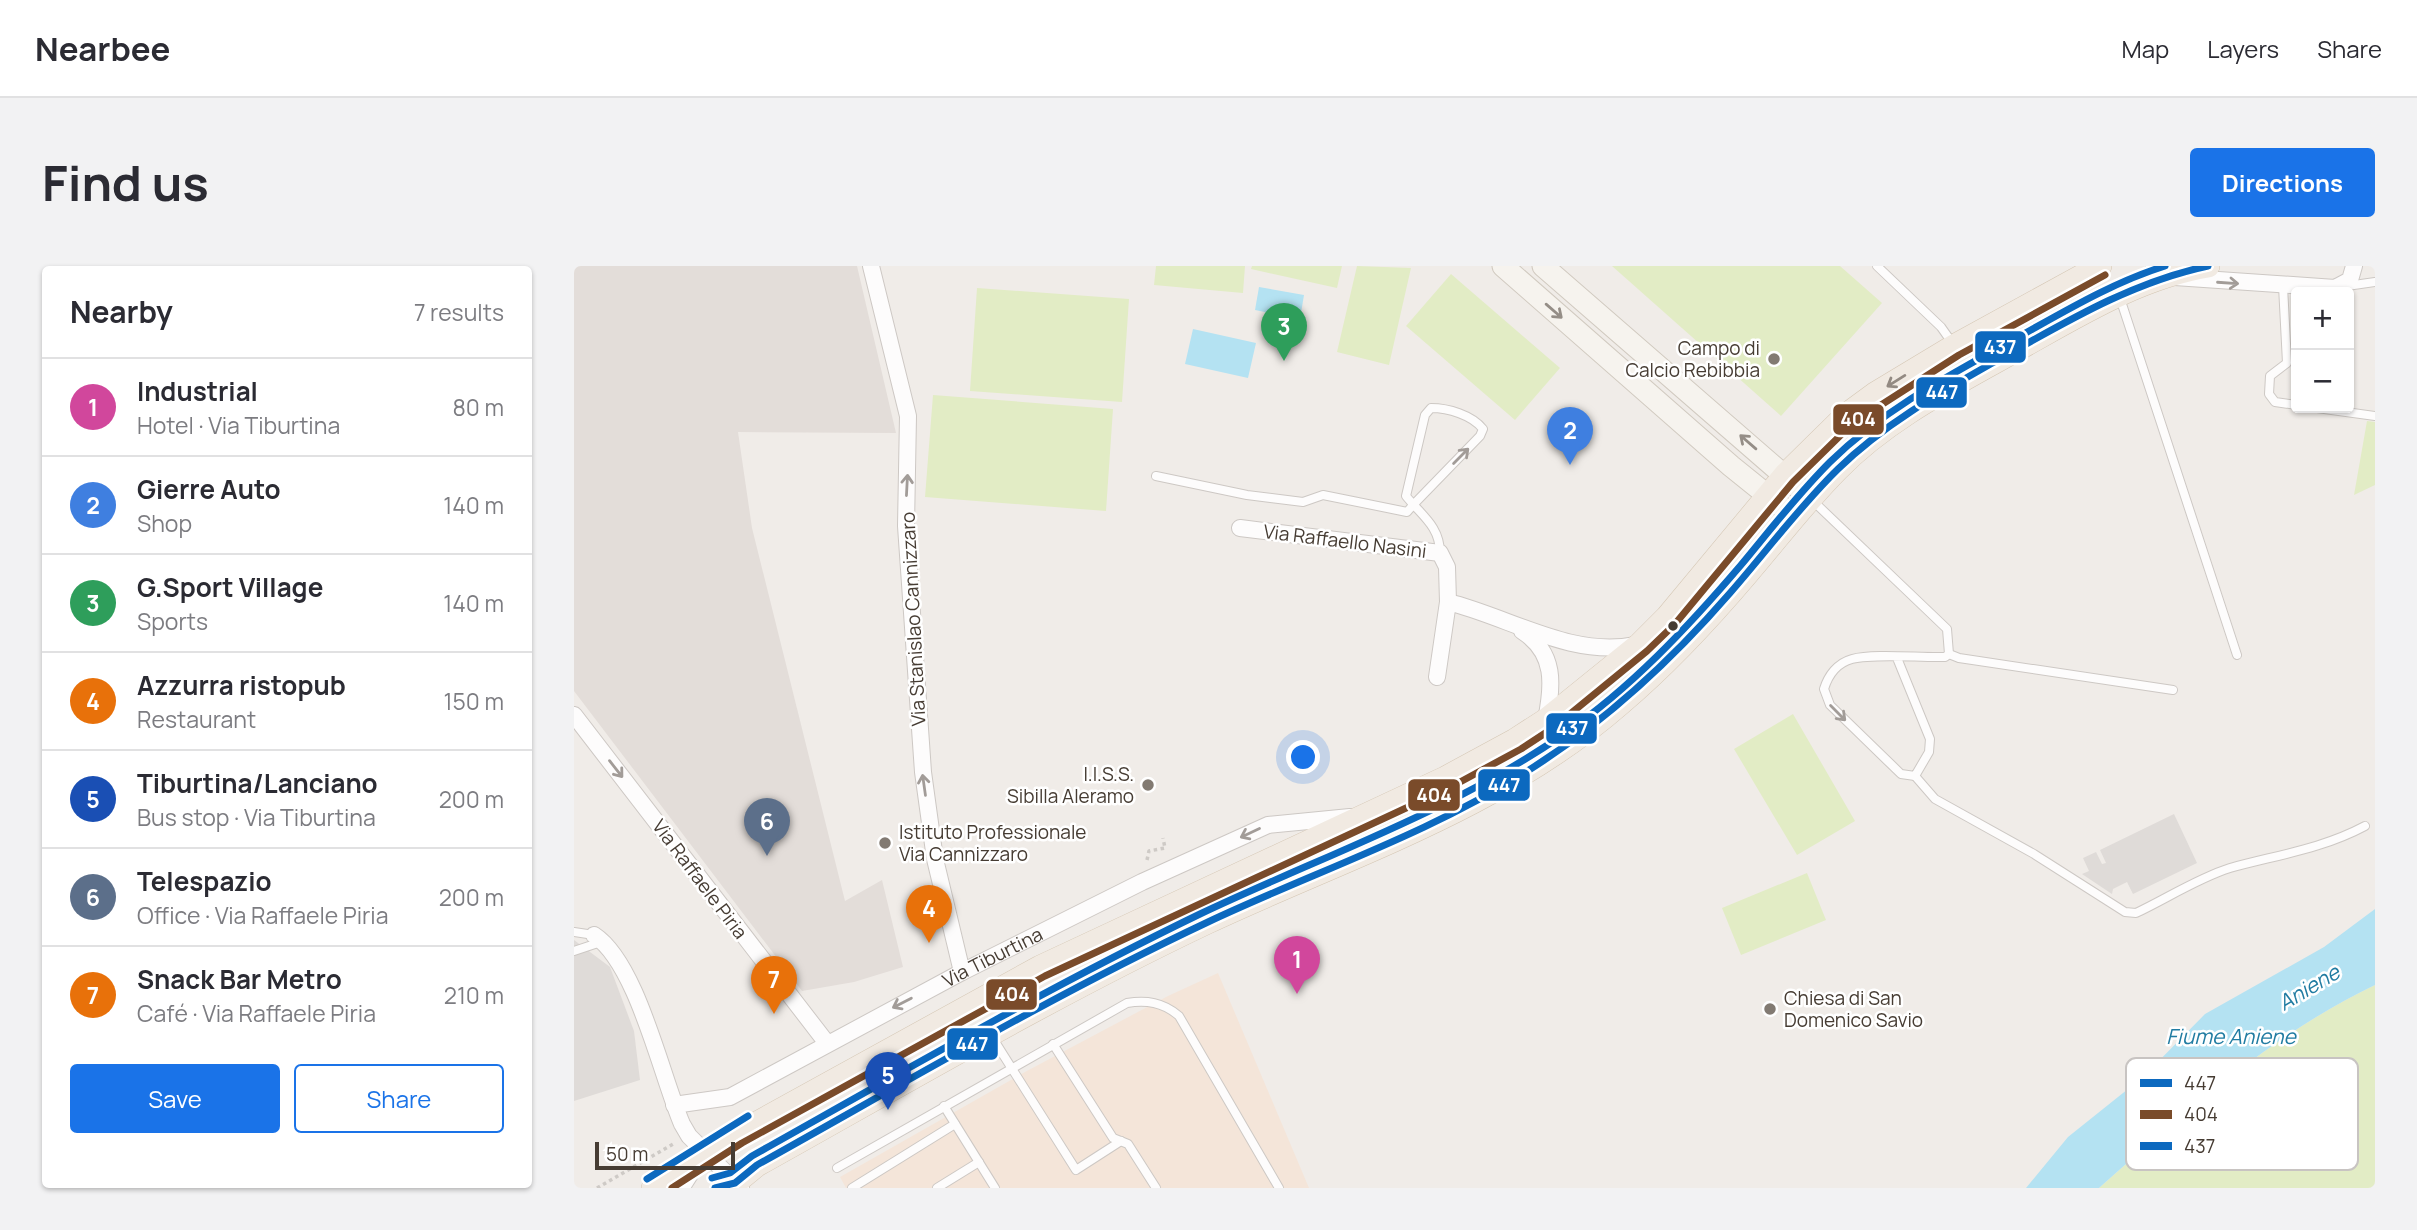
<!DOCTYPE html>
<html lang="en">
<head>
<meta charset="utf-8">
<style>
	:root { --surface:#fff; --page:#f2f2f3; --text:#2b2b33; --muted:#7c7c81; --line:#e1e1e2; --accent:#1a73e8 }
	body { margin:0; font-family:Manrope,sans-serif; background:var(--page); color:var(--text) }
	.controls { position:absolute; right:21px; top:21px; display:grid; overflow:hidden; border-radius:7px; box-shadow:0 2px 5px #0004 }
	.controls button { width:63px; height:63px; display:grid; place-items:center; padding:0; border:0; border-bottom:2px solid var(--line); background:var(--surface); color:var(--text); font:35px sans-serif }
	.scale { position:absolute; left:21px; bottom:18px; width:140px; box-sizing:border-box; padding-left:7px; border:4px solid #463c33; border-top:0; font-size:19px; line-height:24px; white-space:nowrap; color:#463c33; -webkit-text-stroke:5px #fff; paint-order:stroke }
	.you { position:absolute; left:730px; top:492px; width:24px; height:24px; margin:-18px; border:5px solid #fff; border-radius:50%; background:#1a73e8; box-shadow:0 0 0 10px #1a73e833 }
	.badge { display:grid; place-items:center; width:46px; height:46px; border-radius:50%; background:var(--accent); color:#fff; font-size:23px; font-weight:700 }
	.pin { position:absolute; translate:-50% -58px; filter:drop-shadow(0 2px 4px #0008) }
	.pin::after { content:''; position:absolute; top:37px; width:24px; height:21px; background:inherit; clip-path:polygon(0 0,100% 0,50% 100%) }
	.list { margin:0; padding:0; list-style:none }
	h2 { display:flex; justify-content:space-between; align-items:center; height:91px; margin:0; padding:0 28px; font-size:30px }
	h2 small { font-size:23px; font-weight:400; color:var(--muted) }
	.list li { display:grid; grid-template-columns:46px 1fr auto; gap:21px; align-items:center; box-sizing:border-box; height:98px; padding:0 28px; border-top:2px solid var(--line) }
	.list b { display:block; font-size:26px; white-space:nowrap }
	.list p { margin:0; font-size:23px; white-space:nowrap; color:var(--muted) }
	.list em { font-size:23px; font-style:normal; color:var(--muted) }
	.actions { display:flex; gap:14px; padding:21px 28px }
	.actions a { flex:1; padding:16px 0; border:2px solid var(--accent); border-radius:7px; text-align:center; font-size:24px; color:var(--accent) }
	.actions .main { background:var(--accent); color:#fff }
	.map { position:relative; flex:none; width:1801px; height:922px; overflow:hidden; border-radius:7px }
	header { display:flex; align-items:center; gap:42px; box-sizing:border-box; height:98px; padding:0 35px; background:var(--surface); border-bottom:2px solid var(--line) }
	header strong { font-size:33px }
	nav { display:flex; gap:38px; margin-inline-start:auto; font-size:24px }
	.intro { display:flex; align-items:center; justify-content:space-between; box-sizing:border-box; height:168px; padding:0 42px }
	h1 { margin:0; font-size:49px }
	.button { padding:18px 32px; border-radius:7px; background:var(--accent); color:#fff; font-size:24px; font-weight:700 }
	main { display:flex; gap:42px; padding:0 42px }
	aside { flex:1; background:var(--surface); border-radius:7px; box-shadow:0 2px 5px #0004 }
	.map>svg:first-child { display:block }
</style>
</head>
<body>
<header>
<strong>Nearbee</strong>
<nav><a>Map</a><a>Layers</a><a>Share</a></nav>
</header>
<div class="intro"><h1>Find us</h1><a class="button">Directions</a></div>
<main>
<aside>
<h2>Nearby<small>7 results</small></h2>
<ul class="list">
<li><span class="badge" style="background:#d1479c">1</span><div><b>Industrial</b><p>Hotel · Via Tiburtina</p></div><em>80 m</em></li>
<li><span class="badge" style="background:#3f7fe0">2</span><div><b>Gierre Auto</b><p>Shop</p></div><em>140 m</em></li>
<li><span class="badge" style="background:#2e9e5b">3</span><div><b>G.Sport Village</b><p>Sports</p></div><em>140 m</em></li>
<li><span class="badge" style="background:#e8710a">4</span><div><b>Azzurra ristopub</b><p>Restaurant</p></div><em>150 m</em></li>
<li><span class="badge" style="background:#1a4fb4">5</span><div><b>Tiburtina/Lanciano</b><p>Bus stop · Via Tiburtina</p></div><em>200 m</em></li>
<li><span class="badge" style="background:#5c6f8a">6</span><div><b>Telespazio</b><p>Office · Via Raffaele Piria</p></div><em>200 m</em></li>
<li><span class="badge" style="background:#e8710a">7</span><div><b>Snack Bar Metro</b><p>Café · Via Raffaele Piria</p></div><em>210 m</em></li>
</ul>
<div class="actions"><a class="main">Save</a><a>Share</a></div>
</aside>
<div class="map">
<svg width="1801" height="922" viewBox="0 0 1801 922">
	<rect width="100%" height="100%" fill="#f0ece8"/>
	<polygon fill="#f4e5d9" points="644,707 735,922 272,922 266,911 451,806 594,730"/>
	<polygon fill="#e3ddd9" points="0,0 283,0 322,167 164,166 178,262 271,635 308,614 329,701 280,716 228,725 0,425"/>
	<g fill="#e2ecc5">
		<polygon points="582,0 671,0 669,27 580,19"/>
		<polygon points="678,0 768,0 763,22 677,3"/>
		<polygon points="783,0 837,2 815,99 763,86"/>
		<polygon points="1038,0 1266,0 1308,37 1207,150"/>
		<polygon points="877,8 986,102 941,154 832,60"/>
		<polygon points="403,22 555,33 548,136 396,125"/>
		<polygon points="359,129 539,143 532,245 351,231"/>
		<polygon points="1793,155 1801,156 1801,219 1780,229"/>
		<polygon points="1219,448 1281,555 1223,589 1160,483"/>
		<polygon points="1233,607 1252,654 1167,689 1148,642"/>
		<path d="M1801 719V922H1525C1611 846 1697 769 1801 719Z"/>
	</g>
	<g fill="#dfdbd8">
		<polygon points="1600,548 1623,597 1559,628 1553,616 1539,623 1538,628 1508,608 1515,605 1509,592 1522,586 1528,598 1532,597 1526,584"/>
		<polygon points="0,674 36,701 60,765 66,814 0,835"/>
	</g>
	<g fill="#b4e2f2">
		<polygon points="685,21 730,29 726,53 681,44"/>
		<polygon points="619,63 682,77 674,112 611,98"/>
		<path d="M1801 643V719C1697 769 1611 846 1525 922H1452L1494 871 1569 811 1631 748 1750 681Z"/>
	</g>
	<g fill="none" stroke-linecap="round" stroke-linejoin="round">
		<defs>
			<g id="lane">
				<polyline points="1303,0 1367,61 1379,78"/>
				<polyline points="1709,20 1713,97 1696,110 1695,128 1701,136 1722,139"/>
				<polyline points="1773,20 1801,16"/>
				<polyline points="1546,32 1663,389"/>
				<polyline points="1743,142 1801,150"/>
				<path d="M582 210 673 229 729 236 749 229 833 246 839 239 906 170 909 163C898 149 874 142 857 142L851 149 832 230C847 249 866 260 866 287"/>
				<path d="M1238 234 1373 363 1375 388 1371 391C1347 392 1300 387 1278 393 1263 397 1254 410 1250 423L1256 439 1327 508 1341 510 1355 486 1356 473 1323 392"/>
				<polyline points="1375,388 1385,392 1599,424"/>
				<path d="M1341 510 1361 533 1460 588 1551 646 1562 647C1592 633 1624 612 1656 602 1703 589 1748 583 1791 560"/>
				<polyline points="0,666 20,669"/>
				<polyline points="0,685 27,676"/>
				<polyline points="418,771 502,904 547,875"/>
				<polyline points="479,778 539,872 554,878 582,922"/>
				<polyline points="370,840 421,922"/>
				<path d="M263 902 553 737C572 734 589 736 605 750L705 922"/>
				<polyline points="112,922 126,900"/>
				<polyline points="278,922 381,858"/>
				<polyline points="363,922 405,896"/>
			</g>
			<g id="street">
				<polyline points="297,0 334,150 332,260 349,506 361,593 388,706"/>
				<polyline points="1580,0 1586,10 1761,22 1776,14 1780,0"/>
				<polyline points="666,262 866,287 873,301 874,336"/>
				<path d="M948 365C982 387 979 419 972 454"/>
				<path d="M863 411 874 336C935 351 997 392 1061 379"/>
				<polyline points="0,449 252,776"/>
				<path d="M20 669C63 697 87 809 108 858L115 870 167 922"/>
				<path id="s1" d="M100 839 156 831 388 706 568 616 694 559 776 551"/>
			</g>
			<g id="secondary">
				<polyline points="929,0 1157,200 1219,250"/>
				<polyline points="969,0 1236,232"/>
			</g>
			<g id="primary">
				<polyline points="79,922 163,868 466,701 871,512 941,474 972,454 1066,378 1093,351 1211,209 1272,149 1302,127 1380,80 1526,0"/>
				<path d="M155 922 183 899C332 816 480 729 634 656 775 590 927 542 1046 438 1092 399 1134 354 1173 308 1204 272 1231 236 1264 203 1313 153 1377 121 1437 87 1499 53 1562 12 1634 0"/>
			</g>
		</defs>
		<use href="#lane" stroke="#cdc8c4" stroke-width="10"/>
		<use href="#street" stroke="#cdc8c4" stroke-width="18"/>
		<use href="#secondary" stroke="#d1cac0" stroke-width="23"/>
		<use href="#primary" stroke="#d4c6b3" stroke-width="24"/>
		<g stroke="#cecac6" stroke-width="3.5" stroke-dasharray="3.5 3.5" stroke-linecap="butt">
			<polyline points="573,594 575,585 591,582 589,572"/>
			<polyline points="23,922 101,877"/>
		</g>
		<use href="#lane" stroke="#fdfcfc" stroke-width="8"/>
		<use href="#street" stroke="#fdfcfc" stroke-width="16"/>
		<use href="#secondary" stroke="#f6f3ee" stroke-width="21"/>
		<use href="#primary" stroke="#f1eae2" stroke-width="23"/>
		<defs>
			<path id="bus-1" d="M141 922 161 917 183 899C332 816 479 729 634 656 740 606 855 568 955 504 1031 456 1097 395 1156 327 1192 286 1225 241 1264 203 1312 156 1371 124 1429 91 1495 54 1559 16 1634 0"/>
			<polyline id="bus-2" points="98,922 168,877 471,710 875,522 947,483 979,462 1073,385 1101,358 1219,216 1279,157 1385,89 1531,9"/>
			<g id="bus-3">
				<path d="M138 912 156 907 178 890C326 807 473 722 626 648 748 590 877 546 990 468 1057 422 1114 361 1167 299 1196 264 1224 228 1256 196 1309 144 1374 110 1439 74 1488 47 1537 17 1591 0"/>
				<polyline points="73,913 174,850"/>
			</g>
		</defs>
		<use href="#bus-1" stroke="#fff" stroke-width="12"/>
		<use href="#bus-2" stroke="#fff" stroke-width="12"/>
		<use href="#bus-3" stroke="#fff" stroke-width="12"/>
		<use href="#bus-1" stroke="#0c69bf" stroke-width="7"/>
		<use href="#bus-2" stroke="#7a4b2a" stroke-width="7"/>
		<use href="#bus-3" stroke="#0c69bf" stroke-width="7"/>
	</g>
	<defs><path id="oneway-shaft" d="M-6 0H5M1.5-3L5.5 0L1.5 3" fill="none" stroke-width="1.6" stroke-linecap="round" stroke-linejoin="round" transform="scale(1.75)"/></defs>
	<g stroke="#a29c98">
		<use href="#oneway-shaft" transform="translate(1654 17) rotate(4)"/>
		<use href="#oneway-shaft" transform="translate(887 190) rotate(-45)"/>
		<use href="#oneway-shaft" transform="translate(333 219) rotate(-87)"/>
		<use href="#oneway-shaft" transform="translate(1264 447) rotate(45)"/>
		<use href="#oneway-shaft" transform="translate(42 503) rotate(52)"/>
		<use href="#oneway-shaft" transform="translate(350 519) rotate(-98)"/>
		<use href="#oneway-shaft" transform="translate(676 567) rotate(155)"/>
		<use href="#oneway-shaft" transform="translate(328 737) rotate(153)"/>
	</g>
	<g stroke="#958e87">
		<use href="#oneway-shaft" transform="translate(980 45) rotate(41)"/>
		<use href="#oneway-shaft" transform="translate(1174 176) rotate(-139)"/>
	</g>
	<use stroke="#938a82" href="#oneway-shaft" transform="translate(1322 115) rotate(148)"/>
	<g fill="#827a72" stroke="#fff" stroke-width="2.5">
		<circle cx="1200" cy="93" r="7"/>
		<circle cx="574" cy="519" r="7"/>
		<circle cx="311" cy="577" r="7"/>
		<circle cx="1196" cy="743" r="7"/>
	</g>
	<circle fill="#463c33" stroke="#fff" stroke-width="2.5" cx="1099" cy="360" r="6"/>
	<g text-anchor="middle" stroke-width="5" stroke-linejoin="round" paint-order="stroke">
		<g font-size="19" fill="#463c33" stroke="#fff" text-anchor="end">
			<text x="1186" y="89">Campo di<tspan x="1186" dy="22">Calcio Rebibbia</tspan></text>
			<text x="560" y="515">I.I.S.S.<tspan x="560" dy="22">Sibilla Aleramo</tspan></text>
			<text x="325" y="573" text-anchor="start">Istituto Professionale<tspan x="325" dy="22">Via Cannizzaro</tspan></text>
			<text x="1210" y="739" text-anchor="start">Chiesa di San<tspan x="1210" dy="22">Domenico Savio</tspan></text>
		</g>
		<g font-size="19" fill="#463c33" stroke="#fff">
			<text transform="translate(771 275) rotate(7)" y="7">Via Raffaello Nasini</text>
			<text transform="translate(339 353) rotate(-93)" y="7">Via Stanislao Cannizzaro</text>
			<text transform="translate(126 613) rotate(53)" y="7">Via Raffaele Piria</text>
			<text dy="7" stroke="none"><textPath href="#s1" startOffset="354">Via Tiburtina</textPath></text>
		</g>
		<g font-size="21" font-style="italic" fill="#217ca2" stroke="#fff">
			<text transform="translate(1735 722) rotate(-31)" y="7">Aniene</text>
			<text x="1657" y="778">Fiume Aniene</text>
		</g>
	</g>
	<rect x="1552" y="792" width="232" height="112" rx="10" fill="#fff" stroke="#c8c4c2" stroke-width="2"/>
	<rect x="1566" y="813" width="32" height="8" fill="#0c69bf"/>
	<rect x="1566" y="844" width="32" height="9" fill="#7a4b2a"/>
	<rect x="1566" y="876" width="32" height="8" fill="#0c69bf"/>
	<g font-size="19" fill="#463c33">
		<text x="1610" y="824">447</text>
		<text x="1610" y="855">404</text>
		<text x="1610" y="887">437</text>
	</g>
	<g stroke="#fff" stroke-width="2.5">
		<rect x="1400" y="64" width="53" height="34" rx="7" fill="#0c69bf"/>
		<rect x="1341" y="110" width="53" height="33" rx="7" fill="#0c69bf"/>
		<rect x="1258" y="137" width="53" height="33" rx="7" fill="#7a4b2a"/>
		<rect x="971" y="446" width="53" height="33" rx="7" fill="#0c69bf"/>
		<rect x="903" y="502" width="54" height="34" rx="7" fill="#0c69bf"/>
		<rect x="833" y="512" width="54" height="34" rx="7" fill="#7a4b2a"/>
		<rect x="411" y="712" width="53" height="33" rx="7" fill="#7a4b2a"/>
		<rect x="372" y="761" width="53" height="34" rx="7" fill="#0c69bf"/>
	</g>
	<g font-size="19" text-anchor="middle" font-weight="bold" fill="#fff">
		<text x="1426" y="88">437</text>
		<text x="1368" y="133">447</text>
		<text x="1284" y="160">404</text>
		<text x="998" y="469">437</text>
		<text x="930" y="526">447</text>
		<text x="860" y="536">404</text>
		<text x="438" y="735">404</text>
		<text x="398" y="785">447</text>
	</g>
</svg>
<div class="controls">
<button>+</button>
<button>−</button>
</div>
<div class="scale">50 m</div>
<div class="you"></div>
<div class="pin badge" style="left:723px;top:728px;background:#d1479c">1</div>
<div class="pin badge" style="left:996px;top:199px;background:#3f7fe0">2</div>
<div class="pin badge" style="left:710px;top:95px;background:#2e9e5b">3</div>
<div class="pin badge" style="left:355px;top:677px;background:#e8710a">4</div>
<div class="pin badge" style="left:314px;top:844px;background:#1a4fb4">5</div>
<div class="pin badge" style="left:193px;top:590px;background:#5c6f8a">6</div>
<div class="pin badge" style="left:200px;top:748px;background:#e8710a">7</div>
</div>
</main>
</body>
</html>
